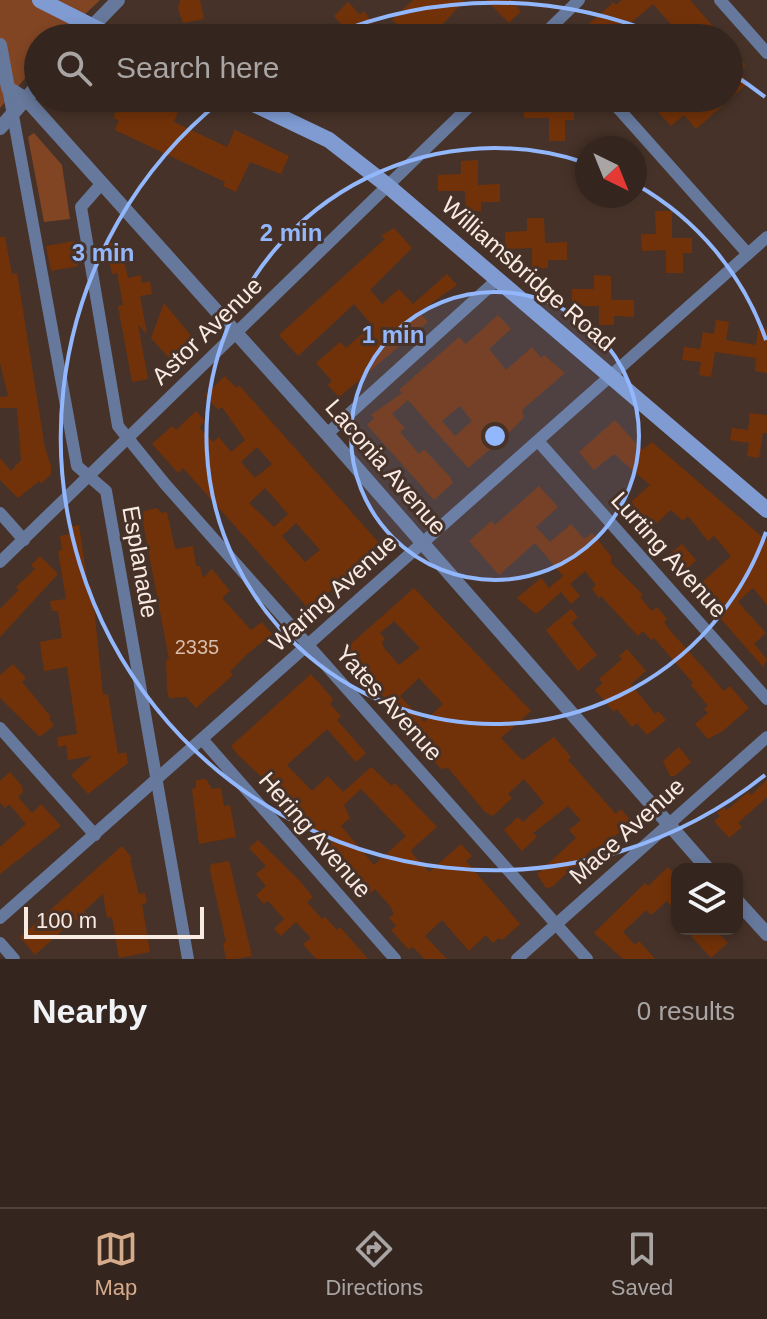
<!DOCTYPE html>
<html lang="en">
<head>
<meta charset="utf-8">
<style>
	:root { --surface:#34261e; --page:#3f322b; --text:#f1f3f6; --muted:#a9a5a4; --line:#4e433c; --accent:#d6ab8b }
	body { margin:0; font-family:Helvetica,sans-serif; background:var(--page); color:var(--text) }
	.controls { position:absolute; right:24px; bottom:24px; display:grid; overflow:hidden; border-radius:16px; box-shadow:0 4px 12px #0003 }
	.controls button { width:72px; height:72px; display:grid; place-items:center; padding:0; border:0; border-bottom:2px solid var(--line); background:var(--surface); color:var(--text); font:40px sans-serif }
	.compass { position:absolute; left:575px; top:136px; width:72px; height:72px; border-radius:50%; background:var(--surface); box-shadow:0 4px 12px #0003; rotate:137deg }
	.scale { position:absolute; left:24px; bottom:20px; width:180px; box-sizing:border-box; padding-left:8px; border:4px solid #f8ebe4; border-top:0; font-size:22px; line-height:28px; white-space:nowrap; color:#f8ebe4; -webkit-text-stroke:6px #463228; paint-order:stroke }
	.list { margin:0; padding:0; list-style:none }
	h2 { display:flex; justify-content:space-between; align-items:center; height:104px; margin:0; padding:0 32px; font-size:34px }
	h2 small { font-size:26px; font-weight:400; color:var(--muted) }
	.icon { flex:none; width:44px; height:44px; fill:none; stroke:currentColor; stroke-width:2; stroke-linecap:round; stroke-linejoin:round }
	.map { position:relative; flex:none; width:767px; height:959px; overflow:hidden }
	.search { position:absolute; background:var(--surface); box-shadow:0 4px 12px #0003; left:24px; right:24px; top:24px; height:88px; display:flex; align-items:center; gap:20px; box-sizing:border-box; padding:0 28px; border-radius:44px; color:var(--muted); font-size:30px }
	.sheet { height:248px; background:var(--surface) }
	nav { display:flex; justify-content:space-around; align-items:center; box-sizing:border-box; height:112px; border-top:2px solid var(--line); background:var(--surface); font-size:22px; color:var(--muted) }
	nav a { display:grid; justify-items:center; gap:4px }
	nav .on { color:var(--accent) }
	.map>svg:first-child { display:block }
</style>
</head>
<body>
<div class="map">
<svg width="767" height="959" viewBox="0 0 767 959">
	<rect width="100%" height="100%" fill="#463228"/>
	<g fill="#814524">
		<polygon points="0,0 100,0 60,38 38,38 38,63 0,108"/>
		<polygon points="34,133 62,165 70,219 44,222 28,137"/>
	</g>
	<g fill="#723209" fill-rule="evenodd">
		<polygon points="180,0 200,0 204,19 183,23 178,8"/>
		<polygon points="413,0 465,0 430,38 389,38 400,27 392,20"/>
		<polygon points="486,0 510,0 521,11 509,23"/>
		<polygon points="622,0 690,0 723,38 683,38 653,4 626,27 635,38 592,38 584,28 614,2 616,5"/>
		<polygon points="348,2 360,15 364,11 383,38 353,38 334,16"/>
		<polygon points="729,45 746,66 739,72 748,83 696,129 684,115 671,126 645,98 688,98 694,105 702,98 729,98"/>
		<polygon points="111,98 169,98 181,105 174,122 227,147 235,130 289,156 281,174 250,162 236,192 223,186 225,182 115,130 119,120 113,118 116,110 108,106"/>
		<polygon points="538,98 552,98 551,105 574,105 574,120 565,120 565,141 549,141 549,118 524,118 524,101 538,101"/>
		<polygon points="478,160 478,185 500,184 500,202 481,202 481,211 466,211 465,191 438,191 438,175 461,174 461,161"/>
		<polygon points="655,211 672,211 672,238 692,238 692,253 683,253 683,273 666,273 666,250 642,251 641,234 656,234"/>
		<polygon points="527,218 544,218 545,243 567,242 567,260 548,260 548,268 532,268 532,248 505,249 505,232 527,231"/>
		<polygon points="394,228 412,248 370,290 382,304 399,289 413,304 447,274 457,285 419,312 428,322 339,397 328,385 332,381 316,363 340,342 346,348 372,325 354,304 298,356 279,335 385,239 381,236"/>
		<polygon points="0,237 5,237 12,274 17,273 45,448 51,466 51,474 41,484 39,481 18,498 0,480 0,458 11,471 21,460 17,408 0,408 0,397 8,396 0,363"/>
		<polygon points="74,241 78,266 51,271 46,246"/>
		<polygon points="115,242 121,248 128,278 141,275 142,283 150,281 152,294 140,296 147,334 138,325 148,379 132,382 118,306 123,305 117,273 112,274 106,244"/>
		<polygon points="594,275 611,276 611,300 634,300 634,317 614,316 614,325 599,325 599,306 572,306 572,289 594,289"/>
		<polygon points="164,303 192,337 169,358 151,338"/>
		<path d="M498 315 511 329 489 349 506 370 532 347 541 358 544 355 565 373 522 410 524 417 508 434 468 468 408 400 392 414 405 428 400 432 412 446 419 454 424 449 451 478 453 483 434 500 367 425 374 418 371 415 402 393 399 390 459 337 466 344ZM460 406 472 421 455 436 442 421Z"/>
		<polygon points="716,320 729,322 726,340 756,345 758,328 767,329 767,373 755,371 756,358 715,352 711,377 699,375 701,362 682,360 684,347 700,349 703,332 714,334"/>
		<path d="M225 376 236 388 239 385 379 543 366 558 364 556 349 569 352 572 309 609 183 468 178 473 152 444 172 426 176 430 196 411 205 421 199 427 213 442 219 437 231 452 245 440 222 407 218 410 205 395ZM257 447 272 464 255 478 241 462ZM265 488 288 514 274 527 249 503ZM296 523 320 550 305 562 282 536Z"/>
		<polygon points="750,413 767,415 767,433 763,433 759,458 747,456 749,443 730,440 732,428 748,430"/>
		<polygon points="615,420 642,450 652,442 767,541 767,605 753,588 738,602 766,633 754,644 767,659 763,667 721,619 715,605 698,586 731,556 714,536 708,541 688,516 683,521 671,510 644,534 622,510 650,485 614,454 594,470 579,452"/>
		<polygon points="539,486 558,507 536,527 550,542 571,524 584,539 592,533 611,556 611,563 643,595 640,597 652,611 657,607 667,619 664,622 667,627 724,691 730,686 749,708 723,731 708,739 695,724 708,713 704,709 708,706 691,685 693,683 654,638 651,640 643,631 638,636 601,596 599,598 592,589 596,585 585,571 570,584 580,596 571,604 561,592 536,614 517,598 541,578 549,588 563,576 535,543 499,575 469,541 491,521 495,525"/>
		<polygon points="157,508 162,513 167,512 175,549 193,546 196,566 200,566 203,578 212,569 230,591 222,598 251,630 262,622 272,634 246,655 230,672 233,675 196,708 186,697 169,698 167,688 166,660 169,659 141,512"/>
		<polygon points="79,525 88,587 91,586 93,597 103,695 108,694 118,754 126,752 128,763 88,794 71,775 92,756 68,760 66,745 58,747 57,737 77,734 67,667 44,671 40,642 62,638 58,611 52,611 50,601 66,599 58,551 62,550 60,536 70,534 69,527"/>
		<polygon points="682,544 696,560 689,567 699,579 691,586 665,558"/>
		<polygon points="40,556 58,574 0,637 0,609 19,590 16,587 35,569 31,565"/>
		<path d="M414 588 531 711 501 738 517 755 523 760 554 737 571 757 568 760 616 814 621 809 632 822 597 851 594 848 552 887 546 888 537 874 576 838 569 830 581 820 568 806 533 833 537 837 522 851 504 830 518 817 523 822 544 803 524 779 508 794 512 798 493 816 485 812 448 768 441 769 417 742 400 715 375 687 371 691 364 683 371 677 345 649ZM394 621 420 648 399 665 384 648 382 642 385 639 380 633ZM419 678 443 704 424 722 400 696Z"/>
		<polygon points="571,609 578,617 571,623 597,655 578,671 546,630"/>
		<polygon points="627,649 646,671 631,684 655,714 658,711 666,720 647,735 637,723 632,727 617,709 614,712 595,690 603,683 599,679 622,659 619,656"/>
		<polygon points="13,664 26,678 22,682 51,717 49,719 54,725 40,737 0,698 0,675"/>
		<path d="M311 674 333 699 330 704 341 716 337 720 366 753 356 762 327 729 287 765 312 791 328 776 343 792 371 767 392 786 395 783 437 827 411 850 413 854 429 872 461 844 472 856 466 861 520 924 502 940 499 938 493 943 486 935 469 951 442 920 425 936 447 959H424L413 947 409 950 391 930 396 926 389 918 394 914 390 906 375 889 366 897 346 870 348 868 306 821 303 823 286 804 292 799 272 778 267 782 238 755 231 746ZM361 789 406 836 374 865 341 826 350 818 344 805Z"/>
		<polygon points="679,747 691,762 675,776 670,776 663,761"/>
		<polygon points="10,772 22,786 23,792 18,797 32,813 41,804 61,826 0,874 0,847 26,824 9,804 5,808 0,803 0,781"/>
		<polygon points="206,779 212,789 221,788 224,806 230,805 236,837 199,844 192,789 196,788 196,780"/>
		<polygon points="767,780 767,797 738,823 742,827 729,838 714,821 720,816 717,813 724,807 727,810 748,792 751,795"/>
		<polygon points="258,840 300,881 313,897 307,902 322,919 325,917 337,930 340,927 368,959 316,959 303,944 311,938 296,922 281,936 274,929 284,919 268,901 264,904 256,895 266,886 256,874 266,866 249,848"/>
		<polygon points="122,846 132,858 130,860 139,894 145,893 147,903 142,904 150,952 119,958 112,917 107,918 103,894 84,911 87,914 78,922 75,919 35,955 20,937"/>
		<polygon points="229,861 252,956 238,959 226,959 223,943 226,942 210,870 211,864"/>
		<polygon points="668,867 677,877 677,913 667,901 651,915 646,910 623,932 635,945 639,941 655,959 623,959 594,933 645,883 648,886"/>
		<polygon points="685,929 715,929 728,943 711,958"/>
	</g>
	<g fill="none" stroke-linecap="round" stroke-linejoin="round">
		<g stroke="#66789b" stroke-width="12">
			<polyline points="720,0 767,53"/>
			<polyline points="540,38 579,0"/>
			<polyline points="8,88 77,466 106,491 188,959"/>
			<polyline points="609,98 748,254"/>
			<polyline points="102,183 81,207 118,426 165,484 587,959"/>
			<polyline points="327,434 498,279"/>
			<polyline points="538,441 767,699"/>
			<polyline points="0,513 24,540"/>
			<polyline points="0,562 478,98"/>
			<polyline points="0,728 95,835"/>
			<polyline points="202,739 395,959"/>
			<polyline points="0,918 767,237"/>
			<polyline points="0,943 14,959"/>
			<polyline points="517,959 767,737"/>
		</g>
		<g stroke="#66789b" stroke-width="14">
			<polyline points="81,38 118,0"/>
			<polyline points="0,45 8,88 26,99 327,434 708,869"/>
			<polyline points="0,128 38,85"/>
			<polyline points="737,901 767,934"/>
		</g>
		<g stroke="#7f9bd2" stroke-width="16">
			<polyline points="40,0 115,38"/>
			<polyline points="241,98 329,140 388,186 767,510"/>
		</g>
	</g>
	<circle cx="495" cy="436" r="144" fill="#93b7fd" fill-opacity=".12"/>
	<g fill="none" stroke="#93b7fd" stroke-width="4">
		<circle cx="495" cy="436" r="144"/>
		<path d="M766 532A288 288 0 1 1 586 163M637 185A288 288 0 0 1 766 340"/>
		<path d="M765 775A433 433 0 0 1 223 99M326 37A433 433 0 0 1 664 37M731 73A433 433 0 0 1 765 97"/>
	</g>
	<g text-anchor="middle" stroke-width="6" stroke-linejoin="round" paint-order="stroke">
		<g font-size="20" fill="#d6bdad">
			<text x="197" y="654">2335</text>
		</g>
		<g font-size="24" fill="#f8ebe4" stroke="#463228">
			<text transform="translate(528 274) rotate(41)" y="8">Williamsbridge Road</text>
			<text transform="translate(207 331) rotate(-44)" y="8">Astor Avenue</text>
			<text transform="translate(386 467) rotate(49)" y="8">Laconia Avenue</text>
			<text transform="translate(669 555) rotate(48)" y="8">Lurting Avenue</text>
			<text transform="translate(140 562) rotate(80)" y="8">Esplanade</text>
			<text transform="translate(333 593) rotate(-42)" y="8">Waring Avenue</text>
			<text transform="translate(389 703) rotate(48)" y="8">Yates Avenue</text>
			<text transform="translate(627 831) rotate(-42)" y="8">Mace Avenue</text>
			<text transform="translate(315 835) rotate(49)" y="8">Hering Avenue</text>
		</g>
	</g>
	<circle cx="495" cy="436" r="12" fill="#93b7fd" stroke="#463228" stroke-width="4"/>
	<g font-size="24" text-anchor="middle" font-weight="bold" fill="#93b7fd" stroke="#463228" stroke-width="6" stroke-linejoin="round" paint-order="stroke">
		<text x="291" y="241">2 min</text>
		<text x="103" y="261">3 min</text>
		<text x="393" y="343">1 min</text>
	</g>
</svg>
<div class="controls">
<button><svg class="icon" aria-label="layers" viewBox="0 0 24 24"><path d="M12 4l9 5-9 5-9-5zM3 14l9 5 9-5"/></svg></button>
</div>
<svg class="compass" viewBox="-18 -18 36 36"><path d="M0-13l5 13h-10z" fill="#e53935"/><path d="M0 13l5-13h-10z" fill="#a9a5a4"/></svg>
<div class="scale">100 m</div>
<div class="search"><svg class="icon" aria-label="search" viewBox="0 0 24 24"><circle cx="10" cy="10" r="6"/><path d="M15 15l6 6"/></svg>Search here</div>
</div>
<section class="sheet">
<h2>Nearby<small>0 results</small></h2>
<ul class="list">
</ul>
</section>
<nav>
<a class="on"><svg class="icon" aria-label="map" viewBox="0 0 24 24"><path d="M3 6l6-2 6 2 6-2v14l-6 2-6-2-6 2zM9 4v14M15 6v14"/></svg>Map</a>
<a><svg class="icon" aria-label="directions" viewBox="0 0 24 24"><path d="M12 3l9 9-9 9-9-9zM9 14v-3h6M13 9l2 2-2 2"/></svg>Directions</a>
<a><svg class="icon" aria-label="saved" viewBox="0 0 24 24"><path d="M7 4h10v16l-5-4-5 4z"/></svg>Saved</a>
</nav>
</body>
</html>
